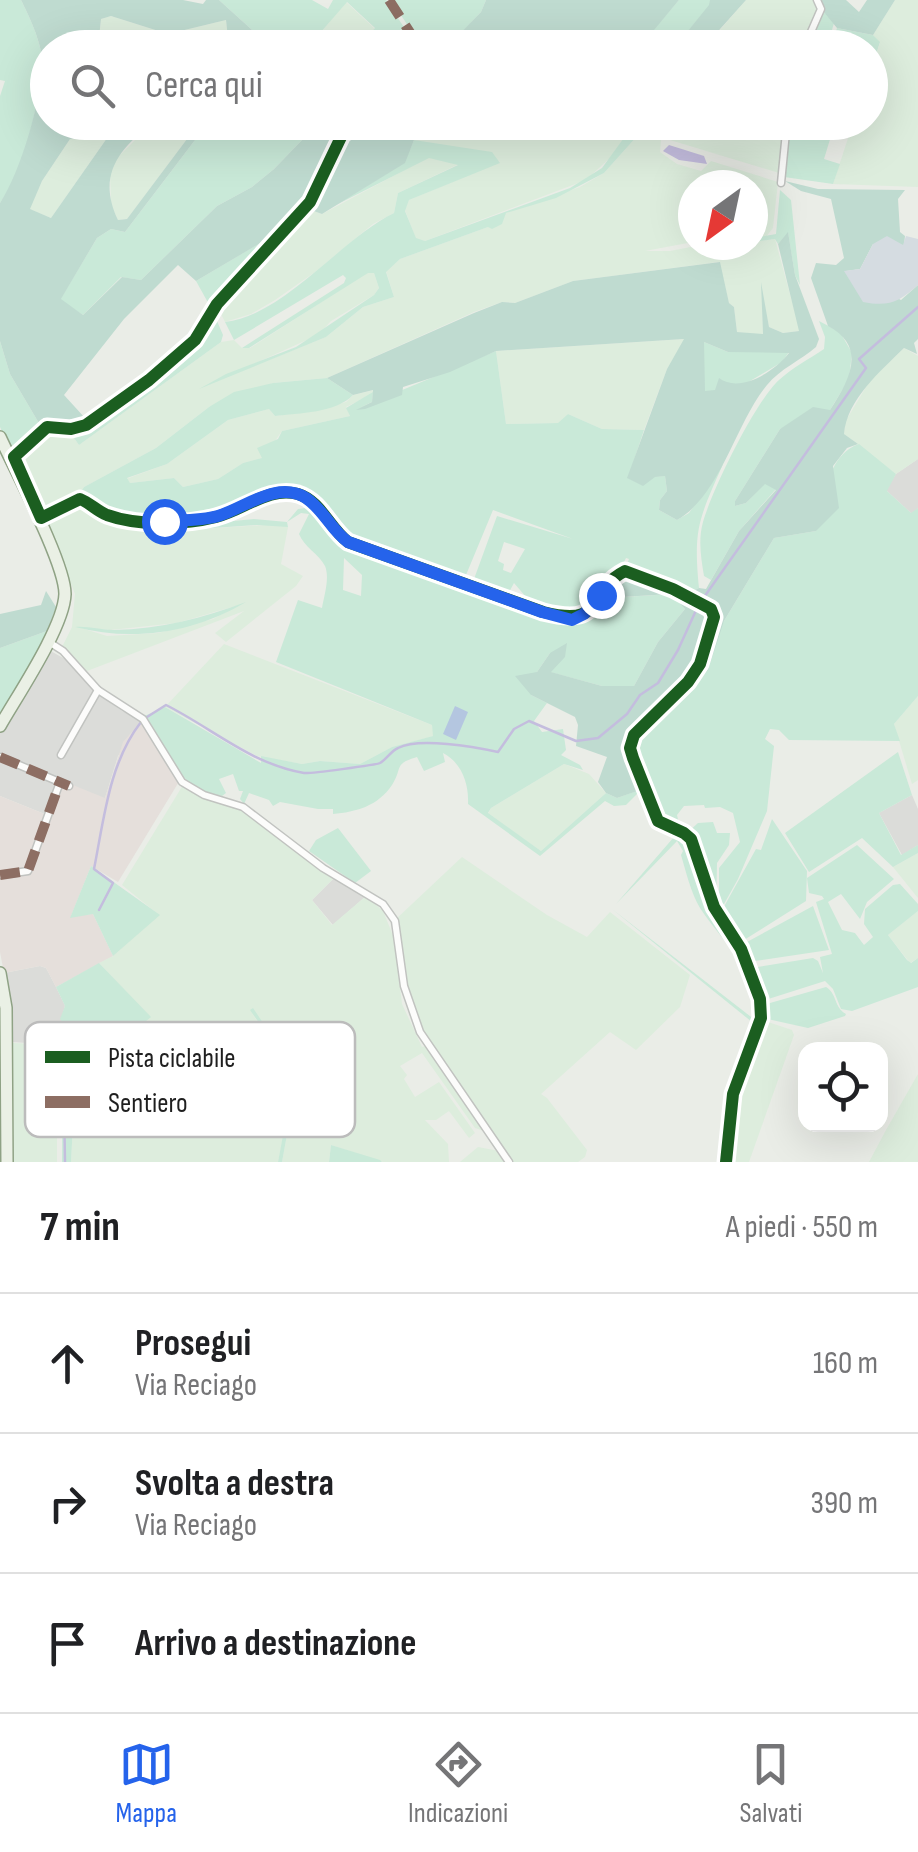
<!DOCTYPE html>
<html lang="it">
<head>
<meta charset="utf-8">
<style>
	:root { --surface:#fff; --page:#f6f6f6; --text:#202124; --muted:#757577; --line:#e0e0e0; --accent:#2563eb }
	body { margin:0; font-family:"Sofia Sans Condensed",sans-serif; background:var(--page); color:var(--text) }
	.controls { position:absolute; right:30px; bottom:30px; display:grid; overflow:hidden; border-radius:20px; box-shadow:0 10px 40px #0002 }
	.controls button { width:90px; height:90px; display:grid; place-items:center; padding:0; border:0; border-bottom:2px solid var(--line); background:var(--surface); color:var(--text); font:50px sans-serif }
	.compass { position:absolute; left:678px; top:170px; width:90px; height:90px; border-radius:50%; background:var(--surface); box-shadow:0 10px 40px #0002; rotate:213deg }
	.stop { position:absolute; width:30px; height:30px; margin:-22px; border:8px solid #2563eb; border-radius:50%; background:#fff }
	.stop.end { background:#2563eb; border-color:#fff; box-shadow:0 2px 10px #0008 }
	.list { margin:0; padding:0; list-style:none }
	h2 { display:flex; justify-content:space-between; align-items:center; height:130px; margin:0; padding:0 40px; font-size:42px }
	h2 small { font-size:32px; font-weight:400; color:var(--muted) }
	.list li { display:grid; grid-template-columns:65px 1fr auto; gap:30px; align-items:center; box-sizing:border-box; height:140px; padding:0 40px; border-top:2px solid var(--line) }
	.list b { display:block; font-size:38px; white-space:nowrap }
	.list p { margin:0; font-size:32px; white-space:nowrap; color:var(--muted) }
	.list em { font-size:32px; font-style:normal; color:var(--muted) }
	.icon { flex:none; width:55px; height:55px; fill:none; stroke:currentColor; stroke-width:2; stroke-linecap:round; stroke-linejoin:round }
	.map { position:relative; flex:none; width:918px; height:1162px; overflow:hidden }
	.search { position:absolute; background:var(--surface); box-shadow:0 10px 40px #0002; left:30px; right:30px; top:30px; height:110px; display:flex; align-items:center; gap:25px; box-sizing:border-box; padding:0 35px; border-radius:55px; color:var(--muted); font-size:38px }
	.sheet { height:550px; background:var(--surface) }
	nav { display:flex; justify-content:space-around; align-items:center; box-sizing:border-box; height:140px; border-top:2px solid var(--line); background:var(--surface); font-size:28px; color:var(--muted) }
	nav a { display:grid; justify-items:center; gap:5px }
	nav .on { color:var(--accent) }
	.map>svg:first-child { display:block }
</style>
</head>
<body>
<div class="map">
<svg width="918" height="1162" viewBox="0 0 918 1162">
	<rect width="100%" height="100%" fill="#eaede7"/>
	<g fill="#dbdcd9">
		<polygon points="918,459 918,508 912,514 886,490 896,474"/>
		<polygon points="47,649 65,659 95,692 122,711 142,720 118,756 105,798 47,815 0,796 0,731"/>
		<polygon points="912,795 918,809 918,845 902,855 879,813"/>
		<polygon points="335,877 366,896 333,925 312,900"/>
		<polygon points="40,966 46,968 56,987 65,1006 61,1019 75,1038 66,1060 43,1050 45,1044 11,1042 10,995 4,973"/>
	</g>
	<polygon fill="#e5dfdb" points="142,720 157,741 167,765 180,780 118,882 91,866 71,916 93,914 113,956 56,987 46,968 40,966 4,973 0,952 0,796 47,815 58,779 105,798 123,742"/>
	<g fill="#ddeddd" fill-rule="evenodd">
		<polygon points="746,0 814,0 820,7 801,47 704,48"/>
		<polygon points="895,0 918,0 918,187 833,184 853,123 870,122 871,70 880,43 873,35"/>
		<polygon points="346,2 375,29 359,47 308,48"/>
		<polygon points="111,16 168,34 226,20 229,47 98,48 101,19"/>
		<polygon points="432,122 634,123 612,156 586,180 425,241 416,239 405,210 409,200 500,162 414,140 414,129"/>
		<polygon points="639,122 784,123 779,173 637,130"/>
		<polygon points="91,123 121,123 112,131 51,218 29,209 42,181 70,139 89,136"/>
		<polygon points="152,123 199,123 127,219 118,220 111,205 110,172 118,157"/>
		<polygon points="639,134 661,140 660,152 677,164 701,171 711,161 778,182 773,228 766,237 753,238 753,185 693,185 693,242 645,251 670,251 701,245 753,245 753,242 775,239 800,331 783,333 769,327 762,293 763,335 737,332 734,307 729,303 719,262 573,281 515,303 502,302 474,312 327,378 273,383 209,407 156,448 84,487 78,496 45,513 41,511 17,460 40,435 51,430 69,431 79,445 221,342 234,340 242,348 250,348 368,272 374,273 379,288 374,295 331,321 318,335 204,386 326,337 363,307 394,297 386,271 400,259 488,227 506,213 580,187 604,173"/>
		<polygon points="429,157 459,164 398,193 394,213 373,224 315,272 275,300 251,314 225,322 219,310 311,210 322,214"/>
		<polygon points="685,339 667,369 644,430 602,429 568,414 559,423 506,424 496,351"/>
		<polygon points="904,348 918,356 918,459 896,474 844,434 845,422 869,382"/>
		<polygon points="374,390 369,396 346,407 350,416 282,431 263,458 243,463 218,479 183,487 174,478 130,483 126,479 167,464 228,420 269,409 275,416 313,411 346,402 353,395"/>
		<path d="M80 503 109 523 154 532 281 524 288 527 281 564 303 576 296 586 226 642 215 633 244 611 87 671 62 647 72 627 75 594 47 523 51 516 72 504ZM239 605 213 619 158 633 107 636 78 627 110 630 177 623Z"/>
		<polygon points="224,644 432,725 434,736 392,747 360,764 320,761 302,764 257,756 165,707"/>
		<polygon points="918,696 918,780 912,784 894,724"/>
		<polygon points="564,764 589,774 606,793 541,851 488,814 491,808"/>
		<polygon points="183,785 240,809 335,877 312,900 332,925 366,896 383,911 394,938 402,1004 422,1047 428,1045 484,1131 475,1128 422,1053 400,1066 407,1075 404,1079 415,1097 439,1082 475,1133 469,1138 449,1111 436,1120 425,1120 448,1144 449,1162 383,1162 331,1145 329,1162 282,1162 298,1075 250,1011 291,1068 292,1094 108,1052 150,1017 99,963 113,956 159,915 122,885"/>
		<polygon points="918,853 918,898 893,867"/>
		<polygon points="462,857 547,915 587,937 610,912 690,975 680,1007 636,1050 610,1032 541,1094 547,1098 587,1150 585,1157 578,1162 511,1162 421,1031 409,1004 395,920"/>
		<polygon points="918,911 918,958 910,963 888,935"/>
		<polygon points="762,1020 792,1030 794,1035 749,1162 727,1162 738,1079"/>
		<polygon points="75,1038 95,1048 95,1058 104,1055 291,1100 278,1162 71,1162 73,1124 66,1060"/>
		<polygon points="13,1043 36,1044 42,1055 57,1100 57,1162 14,1162"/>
		<polygon points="918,1074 918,1162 869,1162 886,1130"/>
		<polygon points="478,1147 499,1151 508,1162 460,1162"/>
	</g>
	<g fill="#c9e9d8" fill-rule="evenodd">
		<path d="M0 0H21C29 16 41 41 42 60 42 97 22 174 0 203V96L5 81 0 80Z"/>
		<polygon points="219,0 312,0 328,9 333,0 386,0 415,44 413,47 359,47 375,28 347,2 308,47 271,47"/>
		<polygon points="391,0 486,0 481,12 447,48 422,47"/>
		<polygon points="679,0 710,0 710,5 675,47 660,47 648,36"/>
		<polygon points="822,10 834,23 827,47 807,48"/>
		<polygon points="837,28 873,35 880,42 871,70 870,48 831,48"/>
		<polygon points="208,123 307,123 303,139 274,169 252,187 217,206 141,280 121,277 83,315 60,300 97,238 111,229 125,232"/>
		<polygon points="791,123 835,123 824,159 840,164 833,184 784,177"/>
		<path d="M639 134 604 173 556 198 506 213 502 224 492 229 488 227 400 259 386 272 394 297 363 307 326 337 199 389 226 374 296 347 374 295 379 288 374 273H368L249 348H242L344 283 346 278 343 275 234 340 225 322C283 316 341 239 394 213L398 193 458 165 429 158 336 205 404 163 414 140 492 152 500 163 409 200 405 211 416 238 425 241 570 188 602 168 626 135Z"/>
		<polygon points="780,190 791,200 800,285 795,275 788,233 778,244 775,239 753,242 753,238 776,234"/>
		<polygon points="275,234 275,237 211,308 196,281"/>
		<path d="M214 314 223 335 221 342 79 445 69 431C110 419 196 353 214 314Z"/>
		<path d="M819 321 840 332 852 353 849 379 830 410 780 429 735 501V506L746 503 765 483 776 489 739 531 711 580 704 576C701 558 698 540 703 522 712 490 755 402 779 380 792 368 809 359 824 349L825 337Z"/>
		<polygon points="0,341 10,374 40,425 12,454 0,427"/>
		<polygon points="704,342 728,352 789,352 782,362 745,384 726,384 716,391 704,391"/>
		<path d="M496 351 506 424 558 423 568 414 602 429 644 430 628 478 665 476 667 491 660 500 659 510 677 520 689 513 723 464C699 519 693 528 699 588L687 594 652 575 625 569 629 559 626 558 607 598 672 594 685 609 658 642 634 686H602L550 672V653L537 672 531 695 547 703 534 721 542 732 563 729 566 750 561 755 580 765 583 770 564 764 491 808 488 813 541 851 606 793 617 798 642 789 626 805 614 806 605 801 540 856 468 804C469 784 462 763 443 753L445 762 424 771 417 757C393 764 403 768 392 785 378 806 356 812 333 814V809H318L280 802 273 806 269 800 249 793 244 804 240 799 243 791H239L233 774 219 779 226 793 222 796C166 785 176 748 142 717L165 707 261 763V756L302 764 320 761 360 764 392 747 433 736 432 725 276 662 298 600 322 608C324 596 330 578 325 566 319 554 304 547 299 534L309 514 301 513 287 522 288 527 257 525 154 532 109 523 162 528 254 519 287 522 298 509 312 507 329 531 346 543 545 615 549 607 526 597 514 583 508 594 474 579 497 516 573 539 493 510 466 575 459 577 349 541C332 527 323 500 301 491 273 480 240 510 213 516 179 523 136 523 105 510 95 507 87 499 78 496L84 487 156 448 209 407 234 392 273 383 327 378 353 395C336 413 299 413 275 416L269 409 228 420 167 464 127 478 130 483 174 478 183 487 218 479 243 463 262 458 257 448 278 439 282 431 350 416 346 408 373 392 372 402 359 408ZM504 542 525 549 511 573 503 570 504 564 498 561ZM344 558 362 575 361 596 343 590Z"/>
		<path d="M859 444 896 474 887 491 911 513 918 508V696L894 724 900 741 789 740 779 730 770 729 765 739 774 746 767 811 738 879 719 913V868L740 842 733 813 720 807 705 808 704 805 684 806 677 815 680 828 664 820 638 759 639 735 682 700 724 621 774 538 816 531C824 502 826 455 859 444Z"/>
		<path d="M246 602C194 633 133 642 75 627 88 626 101 630 114 630 160 629 203 618 246 602Z"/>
		<polygon points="47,631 46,639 0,719 0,648"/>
		<polygon points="898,752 912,795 879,813 901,855 918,845 918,853 893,867 862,838 809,872 785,833"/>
		<polygon points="772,819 807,871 806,901 744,940 721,912 756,849 761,850"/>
		<polygon points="713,822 717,833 730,833 729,845 717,863 716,909 695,844 687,833 698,823"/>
		<path d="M661 825 685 835 691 843 713 910 737 948 757 996 758 1017 737 1070 729 1119 730 1081 752 1022 612 909 755 1020C762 975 723 943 700 908 691 893 686 872 681 855L683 851 677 841 616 904 674 837Z"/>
		<polygon points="338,828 371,871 355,883 309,851 316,840"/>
		<polygon points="857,845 894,879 867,902 860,919 841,894 828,902 842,930 855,933 864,945 873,937 864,924 865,909 893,885 900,884 918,904 918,911 888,935 907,960 911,963 918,958 918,987 852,1011 841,1009 833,989 825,981 762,1001 751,968 813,958 818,961 823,973 820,957 832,954 816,902 824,899 822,896 809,893 807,878"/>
		<polygon points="91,866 160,915 113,956 93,914 70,918"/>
		<polygon points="813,906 829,950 755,961 747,942"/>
		<polygon points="99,963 151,1017 108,1052 75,1038 60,1019 65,1006 56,987"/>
		<path d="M826 987C837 993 834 1008 846 1014L845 1016 808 1028 763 1018V1005Z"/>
		<polygon points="253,1008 298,1075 282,1162 278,1162 294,1077 291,1068 250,1010"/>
		<path d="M44 1050 66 1060 73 1124 71 1162H62C63 1122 61 1087 44 1050Z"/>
		<polygon points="331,1145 380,1160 382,1162 329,1162"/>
	</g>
	<g fill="#bfdbd0" fill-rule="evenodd">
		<path d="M21 0H183L203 4 206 0H219L271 47H229L226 20 168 34 111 16 101 19 98 47 48 48V122L91 123 89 136 70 139 42 181 30 209 51 218 112 131 121 123H152C118 150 97 176 118 220L127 219 199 123H208L125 232 111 229 97 238 61 299 83 315 122 277 141 280 217 206 252 187 274 169 303 139 307 123H432L414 129V140L405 163 322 214 311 210 276 247 274 235 196 281 178 265 124 319 64 395 85 418 69 426 40 425 10 374 0 341V203C21 171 42 99 42 60 41 41 29 16 21 0Z"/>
		<polygon points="486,0 679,0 649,36 660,47 652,47 620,33 602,47 447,47 481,12"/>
		<polygon points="710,0 746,0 704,47 675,47 709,5"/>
		<polygon points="814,0 846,0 859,12 867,0 895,0 873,35 837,28"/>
		<path d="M785 181 818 189 905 190 898 199 900 232 905 236 904 245 873 244 860 269 846 271 901 300 918 285V339L914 343 917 354 904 348C881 371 847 399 844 434L858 444 847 448 833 466 839 508 816 531 774 538 724 621 708 670 682 700 639 736 638 759 664 819 680 828 660 820 646 788 617 798 606 793 598 782 607 757 576 746 578 725 575 717 531 695 515 676 537 672 550 653 567 643 565 657 551 672 602 686H634L658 642 685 609 671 594 605 598 617 577 626 574 683 596 699 588 706 589 739 531 776 490 765 484 746 503 735 506V501L780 429 813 407 830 410C849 381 868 347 828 326L811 278 816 263 836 265 844 258 831 199 801 191Z"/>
		<path d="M788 232 795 275 819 339 816 347C801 360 780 369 767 385 735 424 721 495 677 520L659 510 660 500 667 491 665 476 655 477 643 486 627 478 667 369 684 339 496 351 450 372 403 387 402 395 365 409 356 410 372 402 373 390 353 395 327 378 474 313 502 302 515 303 573 281 720 262 729 303 734 307 737 332 763 334 761 282 769 327 783 333 799 331 778 244ZM704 342 728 352 789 353C775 371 740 394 719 378L715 390 705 391Z"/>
		<polygon points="46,591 56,607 47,631 0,648 0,614 41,605"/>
	</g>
	<path fill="#d5dce1" d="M887 236 903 245 906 236 918 239V285C899 302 889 307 863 302L844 271 860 269 873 244Z"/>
	<polygon fill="#b4c6e0" points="455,706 468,712 456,740 443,734"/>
	<polygon fill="#c4bdde" points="669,145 704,156 707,164 679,160 663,151"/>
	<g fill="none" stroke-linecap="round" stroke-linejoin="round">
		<g stroke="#c4bdde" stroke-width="2.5">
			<polyline points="702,600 866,368 859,359 918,307"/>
			<path d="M147 717 166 705C212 728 251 764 304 773 309 774 376 765 380 763 387 759 391 751 398 748 419 737 475 747 498 752L514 729 529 721 576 741 598 738 627 714 640 695 658 683 678 650 698 606"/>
			<path d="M99 910 113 883 94 869C104 819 109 763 141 722"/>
			<polyline points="55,1055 64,1104 65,1162"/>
		</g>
		<defs>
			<g id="minor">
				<polyline points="804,48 821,9 817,0"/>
				<polyline points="781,183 787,122"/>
				<path d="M39 518 80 499C90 503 97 511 107 515 137 526 185 525 216 517 244 510 269 486 298 494 321 501 330 529 348 542L543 612C608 628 583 593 625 571L673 589 711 609"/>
				<polyline points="49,642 63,651 98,690 143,719 182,782 204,795 243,807 323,868 383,904 395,921 404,986 420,1032 509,1162"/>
				<polyline points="61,755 98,690"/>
				<polyline points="0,757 69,786"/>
				<polyline points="684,833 694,848 714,907 741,949 760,999 761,1018 733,1094 726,1162"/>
				<polyline points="0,875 28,871 60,782"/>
			</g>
			<g id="primary">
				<path d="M0 437C15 470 65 563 65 594 64 627 17 696 0 726"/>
				<polyline points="0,973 6,1008 7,1162"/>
			</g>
		</defs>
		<use href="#minor" stroke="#c1c3c0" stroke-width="9"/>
		<use href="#primary" stroke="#8fa285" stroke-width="14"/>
		<use href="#minor" stroke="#fcfcfb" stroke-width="6"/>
		<use href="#primary" stroke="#eaf0e5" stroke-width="11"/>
		<g stroke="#8d6e63" stroke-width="10" stroke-dasharray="20 10" stroke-linecap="butt">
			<polyline points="389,0 420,48"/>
			<polyline points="0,757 69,786"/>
			<polyline points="0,875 28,871 60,782"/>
		</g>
		<defs>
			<path id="cycleway" d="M359 122 342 135 310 202 217 304 195 340 149 380 86 425 71 429 47 427 14 457 41 518 80 499C90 503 97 511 107 515 137 526 185 525 216 517 244 510 269 486 298 494 321 501 330 529 348 542L543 612C608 628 583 593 625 571L673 589 711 609 714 617 700 664 688 682 634 735 630 748 633 758 658 821 684 833 691 839 714 907 741 949 760 999 761 1018 733 1094 726 1162"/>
		</defs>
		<use href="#cycleway" stroke="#fff" stroke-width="19"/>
		<use href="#cycleway" stroke="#1b5e20" stroke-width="12"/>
	</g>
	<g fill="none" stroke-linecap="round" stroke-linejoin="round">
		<path stroke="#2563eb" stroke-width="12" d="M164 521C181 520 201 521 218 516 245 508 277 480 306 498 324 510 331 530 348 542L542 612 572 620 584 614 601 595"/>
	</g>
	<rect x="25" y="1022" width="330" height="115" rx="15" fill="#fff" stroke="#bcbcbc" stroke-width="2.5"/>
	<rect x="45" y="1051" width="45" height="12" fill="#1b5e20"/>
	<rect x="45" y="1096" width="45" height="12" fill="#8d6e63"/>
	<g font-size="28" fill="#1f1f1f">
		<text x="108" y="1067">Pista ciclabile</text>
		<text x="108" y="1112">Sentiero</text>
	</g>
</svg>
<div class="controls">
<button><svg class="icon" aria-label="locate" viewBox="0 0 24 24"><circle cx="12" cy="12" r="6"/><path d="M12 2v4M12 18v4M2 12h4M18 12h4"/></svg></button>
</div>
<svg class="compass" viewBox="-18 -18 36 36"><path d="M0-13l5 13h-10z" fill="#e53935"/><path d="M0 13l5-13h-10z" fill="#757577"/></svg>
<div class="stop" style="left:164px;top:521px"></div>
<div class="stop end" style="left:601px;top:595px"></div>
<div class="search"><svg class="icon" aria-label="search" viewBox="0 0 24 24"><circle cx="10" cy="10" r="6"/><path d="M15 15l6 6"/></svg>Cerca qui</div>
</div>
<section class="sheet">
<h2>7 min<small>A piedi · 550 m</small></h2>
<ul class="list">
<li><svg class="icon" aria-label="ahead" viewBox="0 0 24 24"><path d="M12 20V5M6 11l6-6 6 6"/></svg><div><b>Prosegui</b><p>Via Reciago</p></div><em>160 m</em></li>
<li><svg class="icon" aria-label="right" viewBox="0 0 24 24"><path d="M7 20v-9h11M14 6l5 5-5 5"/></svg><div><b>Svolta a destra</b><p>Via Reciago</p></div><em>390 m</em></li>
<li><svg class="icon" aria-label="arrive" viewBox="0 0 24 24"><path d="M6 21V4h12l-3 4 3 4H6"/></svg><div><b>Arrivo a destinazione</b></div></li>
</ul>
</section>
<nav>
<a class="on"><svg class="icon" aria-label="map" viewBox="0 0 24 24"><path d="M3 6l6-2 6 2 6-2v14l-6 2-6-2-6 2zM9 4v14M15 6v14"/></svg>Mappa</a>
<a><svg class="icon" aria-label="directions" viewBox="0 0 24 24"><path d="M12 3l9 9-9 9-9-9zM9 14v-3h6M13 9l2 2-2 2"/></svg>Indicazioni</a>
<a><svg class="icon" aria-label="saved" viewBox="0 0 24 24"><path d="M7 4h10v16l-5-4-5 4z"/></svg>Salvati</a>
</nav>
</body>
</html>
